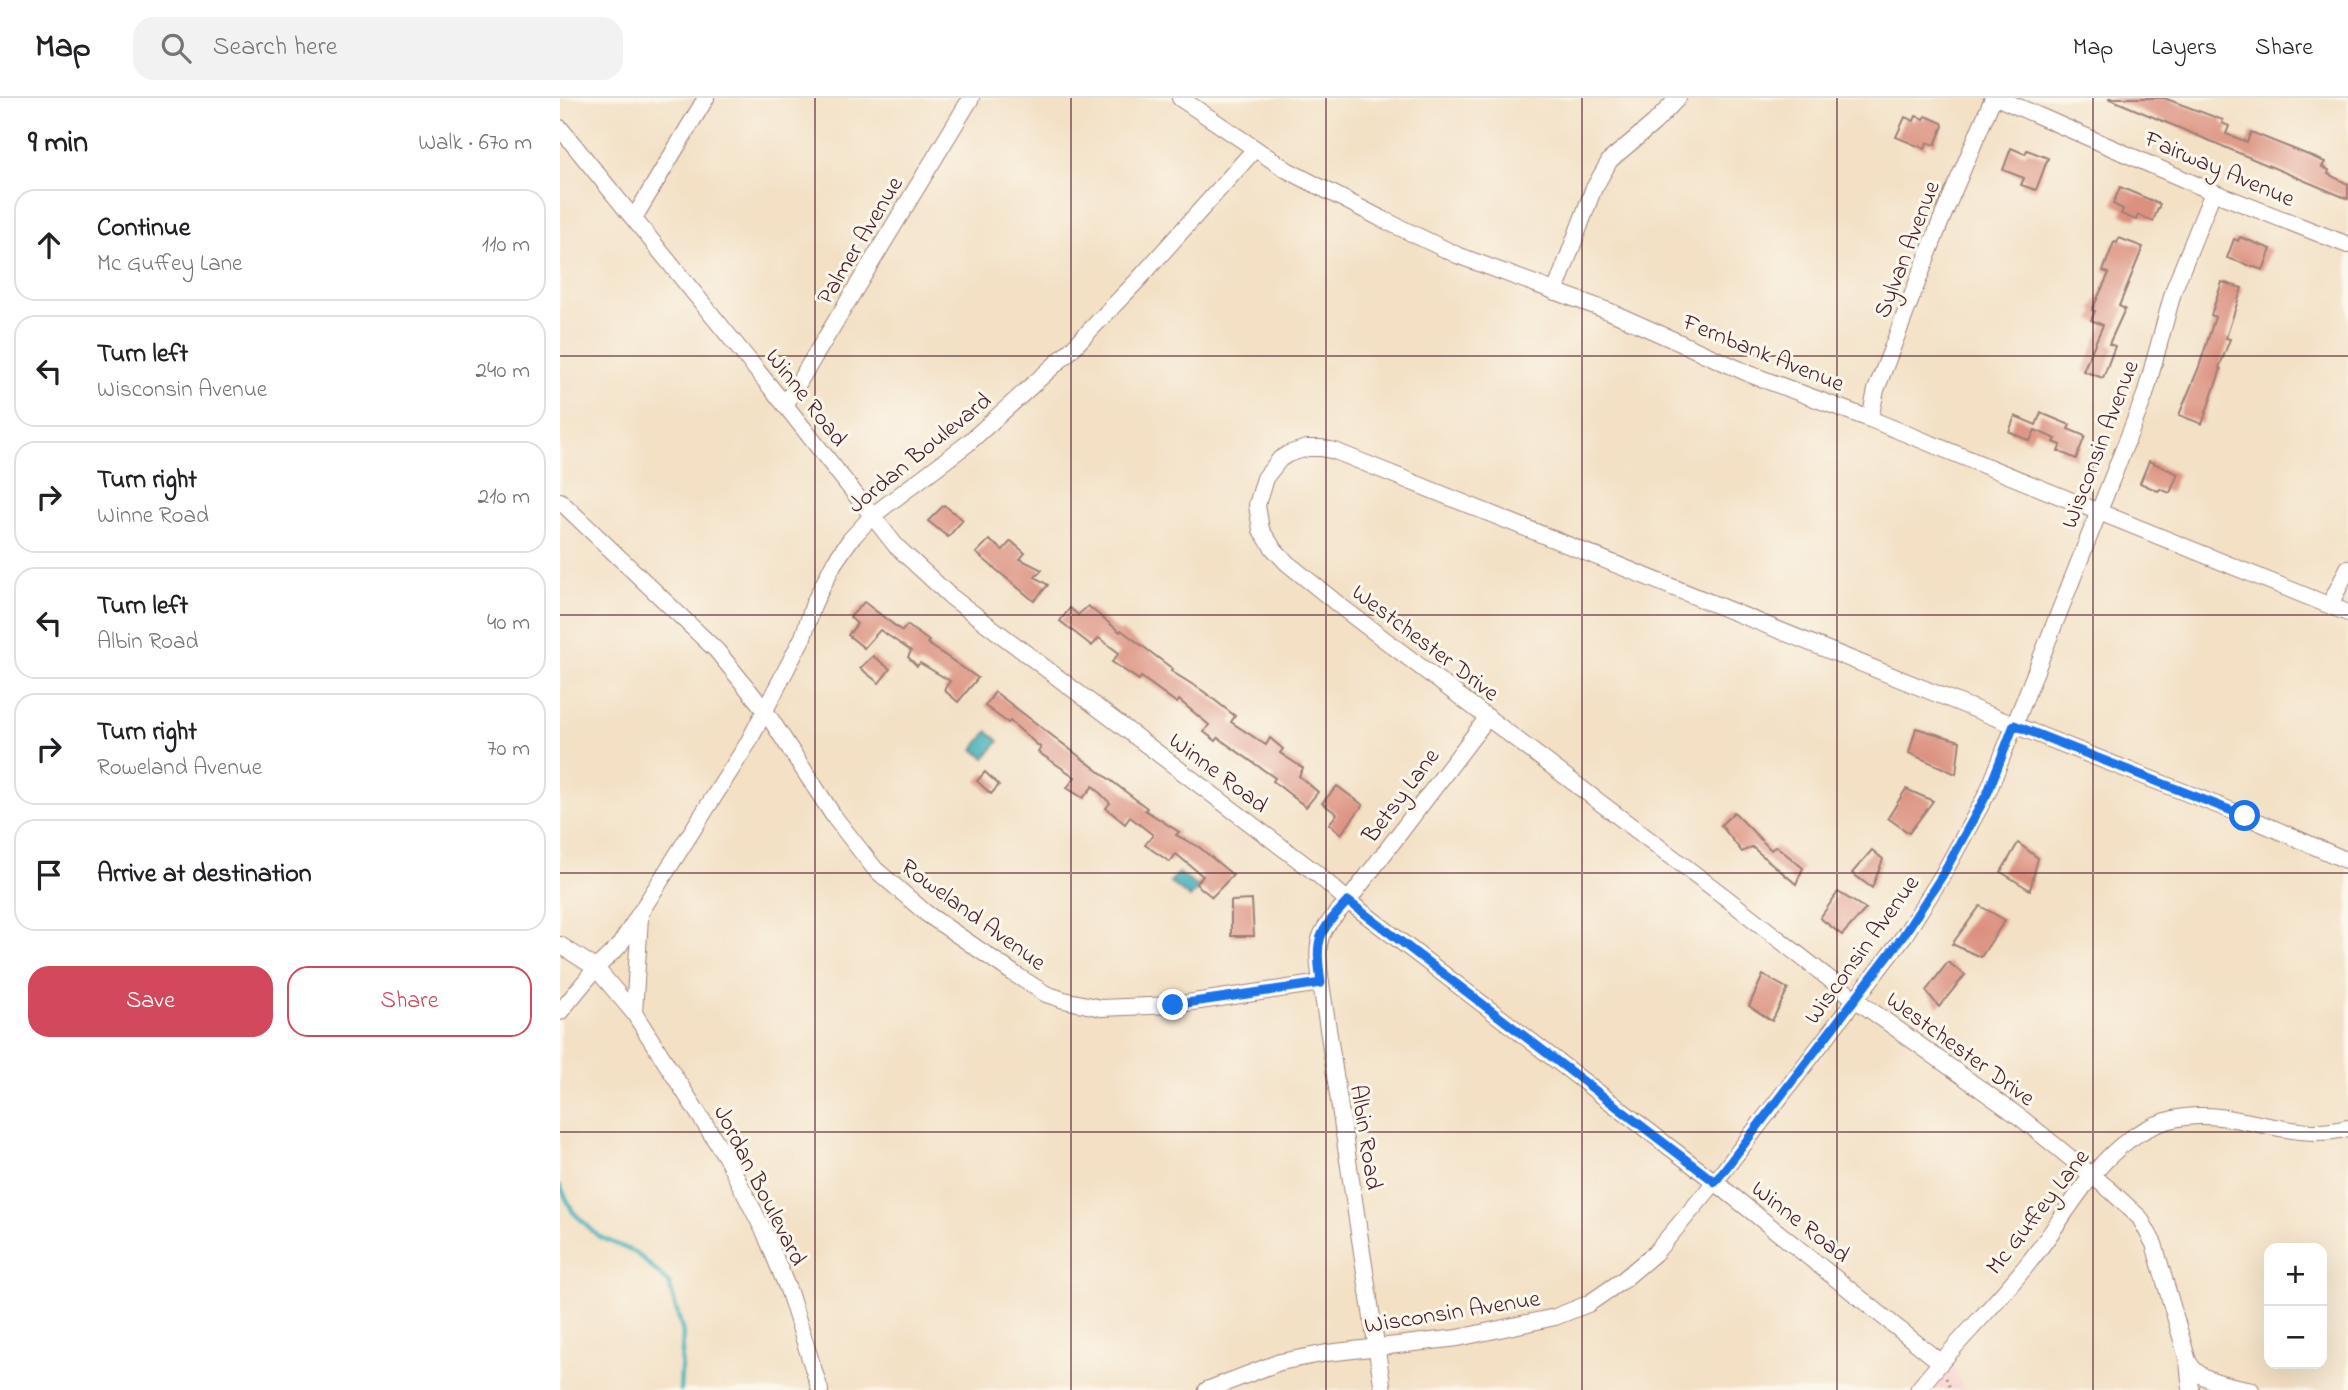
<!DOCTYPE html>
<html lang="en">
<head>
<meta charset="utf-8">
<style>
	:root { --surface:#fff; --page:#f2f2f2; --text:#202124; --muted:#757577; --line:#e0e0e0; --accent:#d1495b }
	body { margin:0; font-family:"Indie Flower",sans-serif; background:var(--page); color:var(--text) }
	.controls { position:absolute; right:21px; bottom:21px; display:grid; overflow:hidden; border-radius:14px; box-shadow:0 7px 28px #0002 }
	.controls button { width:63px; height:63px; display:grid; place-items:center; padding:0; border:0; border-bottom:2px solid var(--line); background:var(--surface); color:var(--text); font:35px sans-serif }
	.stop { position:absolute; width:21px; height:21px; margin:-16px; border:5px solid #1a73e8; border-radius:50%; background:#fff }
	.stop.end { background:#1a73e8; border-color:#fff; box-shadow:0 2px 7px #0008 }
	.list { margin:0; padding:0; list-style:none }
	h2 { display:flex; justify-content:space-between; align-items:center; height:91px; margin:0; padding:0 28px; font-size:30px }
	h2 small { font-size:23px; font-weight:400; color:var(--muted) }
	.list li { display:grid; grid-template-columns:46px 1fr auto; gap:21px; align-items:center; box-sizing:border-box; height:112px; margin:0 14px 14px; padding:0 14px; border:2px solid var(--line); border-radius:21px }
	.list b { display:block; font-size:26px; white-space:nowrap }
	.list p { margin:0; font-size:23px; white-space:nowrap; color:var(--muted) }
	.list em { font-size:23px; font-style:normal; color:var(--muted) }
	.actions { display:flex; gap:14px; padding:21px 28px }
	.actions a { flex:1; padding:16px 0; border:2px solid var(--accent); border-radius:21px; text-align:center; font-size:24px; color:var(--accent) }
	.actions .main { background:var(--accent); color:#fff }
	.icon { flex:none; width:38px; height:38px; fill:none; stroke:currentColor; stroke-width:2; stroke-linecap:round; stroke-linejoin:round }
	.map { position:relative; flex:none; width:1788px; height:1292px; overflow:hidden }
	header { display:flex; align-items:center; gap:42px; box-sizing:border-box; height:98px; padding:0 35px; background:var(--surface); border-bottom:2px solid var(--line) }
	header strong { font-size:33px }
	nav { display:flex; gap:38px; margin-inline-start:auto; font-size:24px }
	.search { width:490px; height:63px; background:var(--page); display:flex; align-items:center; gap:18px; box-sizing:border-box; padding:0 24px; border-radius:21px; color:var(--muted); font-size:26px }
	main { display:flex }
	aside { flex:1; background:var(--surface) }
	.map>svg:first-child { display:block }
</style>
</head>
<body>
<header>
<strong>Map</strong>
<div class="search"><svg class="icon" aria-label="search" viewBox="0 0 24 24"><circle cx="10" cy="10" r="6"/><path d="M15 15l6 6"/></svg>Search here</div>
<nav><a>Map</a><a>Layers</a><a>Share</a></nav>
</header>
<main>
<aside>
<h2>9 min<small>Walk · 670 m</small></h2>
<ul class="list">
<li><svg class="icon" aria-label="ahead" viewBox="0 0 24 24"><path d="M12 20V5M6 11l6-6 6 6"/></svg><div><b>Continue</b><p>Mc Guffey Lane</p></div><em>110 m</em></li>
<li><svg class="icon" aria-label="left" viewBox="0 0 24 24"><path d="M17 20v-9H6M10 6l-5 5 5 5"/></svg><div><b>Turn left</b><p>Wisconsin Avenue</p></div><em>240 m</em></li>
<li><svg class="icon" aria-label="right" viewBox="0 0 24 24"><path d="M7 20v-9h11M14 6l5 5-5 5"/></svg><div><b>Turn right</b><p>Winne Road</p></div><em>210 m</em></li>
<li><svg class="icon" aria-label="left" viewBox="0 0 24 24"><path d="M17 20v-9H6M10 6l-5 5 5 5"/></svg><div><b>Turn left</b><p>Albin Road</p></div><em>40 m</em></li>
<li><svg class="icon" aria-label="right" viewBox="0 0 24 24"><path d="M7 20v-9h11M14 6l5 5-5 5"/></svg><div><b>Turn right</b><p>Roweland Avenue</p></div><em>70 m</em></li>
<li><svg class="icon" aria-label="arrive" viewBox="0 0 24 24"><path d="M6 21V4h12l-3 4 3 4H6"/></svg><div><b>Arrive at destination</b></div></li>
</ul>
<div class="actions"><a class="main">Save</a><a>Share</a></div>
</aside>
<div class="map">
<svg width="1788" height="1292" viewBox="0 0 1788 1292">
	<rect width="100%" height="100%" fill="#fbf7ec"/>
	<filter id="ink" filterUnits="userSpaceOnUse"><feTurbulence type="fractalNoise" baseFrequency=".0143" numOctaves="2"/><feDisplacementMap in="SourceGraphic" scale="14" xChannelSelector="R" yChannelSelector="G"/><feConvolveMatrix kernelMatrix="1 2 1 2 8 2 1 2 1" color-interpolation-filters="sRGB"/></filter>
	<filter id="wash" filterUnits="userSpaceOnUse"><feTurbulence type="fractalNoise" baseFrequency=".00686" numOctaves="4" result="noise"/><feDisplacementMap in="SourceGraphic" scale="28" xChannelSelector="R" yChannelSelector="G"/><feGaussianBlur stdDeviation="1.57" result="paint"/><feColorMatrix in="noise" values="0 0 0 0 0 0 0 0 0 0 0 0 0 0 0 0 0 1.4 0 .05"/><feComposite in="paint" operator="in"/></filter>
	<g filter="url(#wash)">
		<rect width="100%" height="100%" fill="#f3e0c5"/>
		<polygon fill="#f7d0cf" points="1393,1268 1403,1292 1373,1292"/>
		<g fill="#3bacb6" stroke="#426670" stroke-width="2">
			<polygon points="428,633 439,643 425,660 414,651"/>
			<polygon points="619,775 639,790 630,800 610,784"/>
		</g>
		<g fill="none" stroke-linecap="round" stroke-linejoin="round">
			<polyline stroke="#3bacb6" stroke-width="4.5" points="0,1088 13,1114 38,1138 76,1155 109,1185 123,1235 120,1292"/>
		</g>
		<g id="blocks">
			<g fill="#dc907f">
				<polygon points="1548,0 1604,0 1663,22 1662,25 1669,28 1666,36 1687,44 1691,34 1736,52 1765,64 1762,69 1769,72 1768,76 1788,86 1788,101"/>
				<polygon points="1356,18 1364,21 1366,18 1382,25 1383,28 1375,47 1367,44 1365,51 1336,39 1345,19 1354,23"/>
				<polygon points="1451,50 1465,56 1467,52 1488,60 1476,92 1461,87 1464,80 1443,72"/>
				<polygon points="1560,89 1600,106 1593,123 1578,117 1576,122 1561,116 1563,111 1553,106"/>
				<polygon points="1680,139 1711,151 1703,172 1667,160 1674,141 1678,143"/>
				<polygon points="1559,140 1583,149 1559,208 1565,211 1549,246 1555,248 1543,280 1523,273 1543,227 1531,222 1535,213 1532,212 1549,175 1543,173 1554,144 1557,145"/>
				<polygon points="1662,184 1682,190 1666,240 1670,241 1659,270 1661,271 1642,326 1619,317 1639,269 1655,219 1651,217"/>
				<polygon points="1481,315 1510,327 1508,331 1525,338 1516,361 1498,353 1501,347 1494,344 1496,341 1475,332 1470,343 1449,334 1455,318 1476,327"/>
				<polygon points="1589,363 1618,376 1610,395 1600,391 1598,393 1580,385"/>
				<polygon points="384,407 403,422 388,439 368,423"/>
				<polygon points="429,442 443,452 451,443 465,455 460,461 482,472 475,479 488,487 474,503 416,455"/>
				<polygon points="304,504 342,533 347,527 369,543 367,545 418,580 398,604 384,592 390,583 360,565 357,568 348,559 351,553 320,532 304,550 288,537 297,526 290,519"/>
				<polygon points="528,508 560,534 561,532 613,571 611,573 643,593 675,618 671,624 706,647 710,640 723,651 720,655 743,670 739,678 758,694 746,709 713,683 715,680 658,640 656,643 644,634 649,627 619,602 617,605 581,579 579,582 552,564 559,555 539,540 532,548 500,523 510,510 518,517"/>
				<polygon points="313,558 330,571 319,585 300,570"/>
				<polygon points="435,594 587,710 585,712 619,734 616,737 639,749 673,777 652,799 636,786 643,778 616,756 610,764 585,747 593,737 570,719 565,726 546,710 550,705 533,688 523,700 507,690 515,679 478,654 481,650 450,623 448,625 425,608"/>
				<polygon points="1356,630 1400,643 1396,676 1349,655"/>
				<polygon points="425,674 439,687 431,696 417,683"/>
				<polygon points="777,688 803,707 781,736 769,726 777,716 762,705"/>
				<polygon points="1346,691 1373,703 1349,735 1328,720"/>
				<polygon points="1174,714 1211,752 1216,748 1243,770 1236,786 1192,749 1182,754 1161,727"/>
				<polygon points="1458,745 1478,760 1470,792 1441,774"/>
				<polygon points="1312,752 1323,761 1312,790 1292,775"/>
				<polygon points="1278,794 1306,811 1282,837 1260,820"/>
				<polygon points="692,802 694,838 671,838 671,803"/>
				<polygon points="1420,808 1445,822 1421,859 1392,846"/>
				<polygon points="1388,864 1405,877 1379,909 1366,893"/>
				<polygon points="1203,877 1228,891 1212,923 1189,908"/>
			</g>
		</g>
	</g>
	<g filter="url(#ink)">
		<use href="#blocks" fill-opacity="0" stroke="#9e8078" stroke-width="2"/>
		<g fill="none" stroke-linecap="round" stroke-linejoin="round">
			<defs>
				<g id="minor">
					<polyline points="620,0 727,72 820,120 897,157 1051,214 1192,277 1310,321 1788,515"/>
					<polyline points="1438,0 1653,94 1788,147"/>
					<polyline points="0,30 225,307 336,448 390,498 756,775 788,803 1155,1084 1380,1264"/>
					<polyline points="74,120 146,0"/>
					<polyline points="995,194 1033,92 1050,62 1094,25 1118,0"/>
					<polyline points="225,307 411,0"/>
					<polyline points="1310,321 1316,292 1380,125 1433,0"/>
					<polyline points="0,403 157,553 204,611 275,720 315,771 367,816 456,877 486,896 504,902 541,910 613,907 761,885"/>
					<polyline points="1770,507 1788,470"/>
					<polyline points="0,847 36,870 74,915 166,1059 205,1135 229,1194 260,1292"/>
					<polyline points="0,914 36,870 59,848 188,645 243,539 254,505 274,465 290,442 312,418 407,346 509,254 578,182 695,51"/>
					<polyline points="74,915 80,819"/>
					<path d="M1628 1263C1638 1284 1670 1287 1691 1292"/>
					<polyline points="647,1292 720,1264 767,1255 898,1240 995,1219 1028,1206 1063,1182 1095,1155 1155,1084 1344,838 1382,778 1428,694 1585,297 1614,191 1653,94"/>
					<path d="M823 1292 761 885C755 840 757 836 788 803L928 619"/>
					<path d="M1358 1292C1393 1247 1435 1208 1470 1163 1514 1109 1547 1029 1625 1019 1680 1012 1733 1045 1788 1030"/>
					<polyline points="1631,1292 1628,1263 1594,1146 1580,1120 1550,1092 1461,1020 1295,901 1165,799 784,511 727,465 713,450 701,432 697,407 705,380 720,361 728,356 747,350 761,350 775,353 1454,627 1685,718 1788,763"/>
				</g>
			</defs>
			<use href="#minor" stroke="#9e8078" stroke-width="18"/>
			<polyline stroke="#9e8078" stroke-width="2.5" stroke-dasharray="2 5" stroke-linecap="butt" points="1386,1280 1391,1292"/>
			<use href="#minor" stroke="#fff" stroke-width="16"/>
		</g>
	</g>
	<g fill="none" stroke-linecap="round" stroke-linejoin="round" filter="url(#ink)">
		<path stroke="#1a73e8" stroke-width="9" d="M613 907 761 885C755 840 757 836 788 803L1155 1084 1343 838 1382 778 1428 694 1454 627 1685 718"/>
	</g>
	<path fill="none" stroke="#4a1f2b" stroke-width="2" stroke-opacity="0.55" d="M255 0V1292M511 0V1292M766 0V1292M1022 0V1292M1277 0V1292M1533 0V1292M0 258H1788M0 517H1788M0 775H1788M0 1034H1788"/>
	<g text-anchor="middle" stroke-width="6" stroke-linejoin="round" paint-order="stroke">
		<g font-size="24" fill="#4a1f2b" stroke="#fbf7ec">
			<text transform="translate(1660 70) rotate(23)" y="8">Fairway Avenue</text>
			<text transform="translate(299 142) rotate(-59)" y="8">Palmer Avenue</text>
			<text transform="translate(1346 151) rotate(-69)" y="8">Sylvan Avenue</text>
			<text transform="translate(1204 254) rotate(22)" y="8">Fernbank Avenue</text>
			<text transform="translate(247 299) rotate(52)" y="8">Winne Road</text>
			<text transform="translate(1539 346) rotate(-69)" y="8">Wisconsin Avenue</text>
			<text transform="translate(359 354) rotate(-39)" y="8">Jordan Boulevard</text>
			<text transform="translate(866 544) rotate(37)" y="8">Westchester Drive</text>
			<text transform="translate(659 674) rotate(37)" y="8">Winne Road</text>
			<text transform="translate(840 697) rotate(-53)" y="8">Betsy Lane</text>
			<text transform="translate(414 816) rotate(36)" y="8">Roweland Avenue</text>
			<text transform="translate(1301 851) rotate(-54)" y="8">Wisconsin Avenue</text>
			<text transform="translate(1401 950) rotate(36)" y="8">Westchester Drive</text>
			<text transform="translate(807 1039) rotate(81)" y="8">Albin Road</text>
			<text transform="translate(201 1087) rotate(63)" y="8">Jordan Boulevard</text>
			<text transform="translate(1477 1113) rotate(-52)" y="8">Mc Guffey Lane</text>
			<text transform="translate(1241 1123) rotate(38)" y="8">Winne Road</text>
			<text transform="translate(892 1213) rotate(-9)" y="8">Wisconsin Avenue</text>
		</g>
	</g>
</svg>
<div class="controls">
<button>+</button>
<button>−</button>
</div>
<div class="stop" style="left:1685px;top:718px"></div>
<div class="stop end" style="left:613px;top:907px"></div>
</div>
</main>
</body>
</html>
